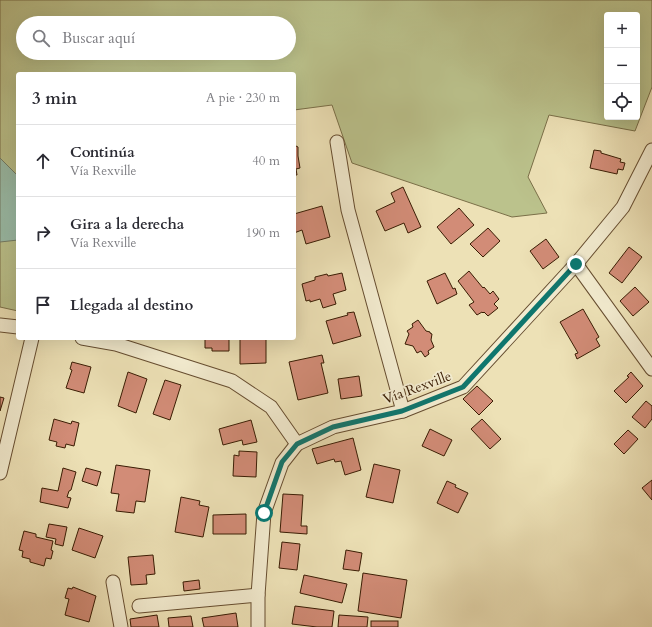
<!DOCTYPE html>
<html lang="es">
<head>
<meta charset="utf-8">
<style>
	:root { --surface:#fff; --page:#f2f2f3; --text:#2b2b33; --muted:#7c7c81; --line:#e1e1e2 }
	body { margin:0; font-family:Cardo,serif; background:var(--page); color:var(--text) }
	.controls { position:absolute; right:12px; top:12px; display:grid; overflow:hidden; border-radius:4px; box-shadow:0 4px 16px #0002 }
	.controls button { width:36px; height:36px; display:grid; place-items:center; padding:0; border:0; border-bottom:1px solid var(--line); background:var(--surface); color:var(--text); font:20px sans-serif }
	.stop { position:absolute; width:12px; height:12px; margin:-9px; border:3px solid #0f766e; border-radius:50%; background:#fff }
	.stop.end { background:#0f766e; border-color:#fff; box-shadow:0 1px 4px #0008 }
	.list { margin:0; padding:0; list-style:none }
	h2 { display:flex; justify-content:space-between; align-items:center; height:52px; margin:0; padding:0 16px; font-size:17px }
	h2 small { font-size:13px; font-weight:400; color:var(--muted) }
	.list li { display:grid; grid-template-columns:26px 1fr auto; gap:12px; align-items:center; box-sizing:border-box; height:72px; padding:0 16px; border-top:1px solid var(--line) }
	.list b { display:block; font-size:15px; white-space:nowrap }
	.list p { margin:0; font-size:13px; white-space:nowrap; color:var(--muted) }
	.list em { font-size:13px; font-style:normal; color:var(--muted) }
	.icon { flex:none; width:22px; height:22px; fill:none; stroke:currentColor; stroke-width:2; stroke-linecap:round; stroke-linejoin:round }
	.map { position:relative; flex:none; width:652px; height:627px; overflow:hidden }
	.search { position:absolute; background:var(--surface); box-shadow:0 4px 16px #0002; left:16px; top:16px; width:280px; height:44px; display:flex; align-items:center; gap:10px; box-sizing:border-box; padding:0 14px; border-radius:22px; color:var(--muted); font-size:15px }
	.panel { position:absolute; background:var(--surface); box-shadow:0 4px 16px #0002; left:16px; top:72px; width:280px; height:268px; border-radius:4px }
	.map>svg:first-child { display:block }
</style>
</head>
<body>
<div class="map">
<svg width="652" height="627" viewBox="0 0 652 627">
	<rect width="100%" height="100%" fill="#ede1b6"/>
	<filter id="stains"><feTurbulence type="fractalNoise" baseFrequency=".005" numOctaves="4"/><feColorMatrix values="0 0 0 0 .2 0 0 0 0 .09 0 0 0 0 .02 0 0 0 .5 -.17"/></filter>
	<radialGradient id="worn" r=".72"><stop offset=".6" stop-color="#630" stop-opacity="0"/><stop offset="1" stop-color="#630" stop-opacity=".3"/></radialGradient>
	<path fill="#bbc28c" stroke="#7a6f48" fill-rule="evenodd" d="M0 0H652V87L635 131 549 115 528 177 547 213 512 217 352 163 332 105 294 110V74H18V311L0 307ZM607 15H637V117H607ZM23 23H289V53H23Z"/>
	<polygon fill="#99beab" stroke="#737d68" points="0,158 18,176 18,240 0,242"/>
	<g fill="#d28c77" stroke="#391c03">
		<polygon points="294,145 298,147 298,156 300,168 296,169 297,175 294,175"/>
		<polygon points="594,150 601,151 601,153 621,159 620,162 625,163 623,170 618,169 617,174 590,168"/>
		<polygon points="403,187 421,227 408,233 404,223 385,231 376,211 395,202 391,193"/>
		<polygon points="322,206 330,237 306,244 302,230 294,233 294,214"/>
		<polygon points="459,208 474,225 451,244 437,227"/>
		<polygon points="488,228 500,241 483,257 470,244"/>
		<polygon points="546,239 559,257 543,269 530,251"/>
		<polygon points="629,247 642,257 622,283 609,273"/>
		<polygon points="469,271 483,288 484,287 490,294 493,291 499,299 494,304 498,308 488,316 484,312 483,313 482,312 477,315 469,305 474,302 458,281"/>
		<polygon points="342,273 346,290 333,294 336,304 323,308 320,299 310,302 310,300 306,301 302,284 315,280 315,277 327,274 328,276"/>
		<polygon points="445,273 453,289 455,288 457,294 437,304 427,281"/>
		<polygon points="635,287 649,302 633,316 620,301"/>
		<polygon points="583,309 599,337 596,339 600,346 577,359 575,354 578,353 560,322"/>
		<polygon points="354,312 361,336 333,344 326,321 348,315 347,313"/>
		<polygon points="418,320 426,331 430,332 430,333 432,334 431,340 434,347 428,351 429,354 425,357 421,351 417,353 413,346 405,344 409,334 407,331 413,327 412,324"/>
		<polygon points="205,338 229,338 229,351 212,351 212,348 205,348"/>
		<polygon points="240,338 266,338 266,363 240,364"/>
		<polygon points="322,355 324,363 321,363 328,393 298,400 289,362"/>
		<polygon points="72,362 91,367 84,393 66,388 72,370 70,369"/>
		<polygon points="128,372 147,379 136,413 118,406"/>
		<polygon points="631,372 643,386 626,403 614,391 629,377 627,376"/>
		<polygon points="359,376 362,396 341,399 338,379"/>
		<polygon points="165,380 181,385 170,420 153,414"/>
		<polygon points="477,386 493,401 479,415 463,399"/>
		<polygon points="0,397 4,398 0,411"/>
		<polygon points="646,401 652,406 652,419 645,428 632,417"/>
		<polygon points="54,419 71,424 72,421 79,423 74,446 66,444 65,448 56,446 57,442 49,440"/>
		<polygon points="482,419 501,439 490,449 471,429"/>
		<polygon points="251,420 257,442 243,445 242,440 223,445 219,429"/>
		<polygon points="430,429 452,440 444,456 422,446"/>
		<polygon points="628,430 638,439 624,454 614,444"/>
		<polygon points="353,438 361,470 345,475 341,461 335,462 334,459 317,464 312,449"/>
		<polygon points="239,451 257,452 256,477 233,476 234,455 239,456"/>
		<polygon points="374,464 400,470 393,503 366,497"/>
		<polygon points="116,465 150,470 145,502 136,501 134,513 116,511 119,494 111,493"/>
		<polygon points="63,468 76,472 71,490 69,491 67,497 71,498 68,508 40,502 42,488 58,491"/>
		<polygon points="86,468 101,472 97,486 82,481"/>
		<polygon points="652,480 652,500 642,488"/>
		<polygon points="447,481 456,485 455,487 468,493 458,513 437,503"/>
		<polygon points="283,494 303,495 301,526 307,526 307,534 280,532"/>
		<polygon points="181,497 200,501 199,505 209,507 203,537 175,532"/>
		<polygon points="246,514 246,534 213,534 213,515"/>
		<polygon points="49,524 67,527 63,546 55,544 56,539 46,537"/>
		<polygon points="79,528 103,536 95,558 72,550"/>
		<polygon points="24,531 36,534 36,537 53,541 51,550 53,551 51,559 46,558 44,566 30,562 30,559 22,557 23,551 19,550"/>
		<polygon points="282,542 300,544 297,570 279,568"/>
		<polygon points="346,550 362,553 359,571 343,569"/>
		<polygon points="153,555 155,574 146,575 147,584 131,585 128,557"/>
		<polygon points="363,573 407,580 401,618 358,611"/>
		<polygon points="304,575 347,584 342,603 300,593"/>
		<polygon points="199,580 200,589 184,591 183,582"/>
		<polygon points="73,587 96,596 89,622 65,615 69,599 65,598 68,588 72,589"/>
		<polygon points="295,606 334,611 332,627 317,627 292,624"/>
		<polygon points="236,613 238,627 204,627 202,618"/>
		<polygon points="157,615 159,627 131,627 130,619"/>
		<polygon points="339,615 368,617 367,627 338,627"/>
		<polygon points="191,616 193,627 169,627 168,618"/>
		<rect x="371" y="621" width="27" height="6"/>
	</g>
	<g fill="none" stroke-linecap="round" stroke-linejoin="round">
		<defs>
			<g id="minor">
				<polyline points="337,142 348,210 403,411"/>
				<polyline points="576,264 652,369"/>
				<polyline points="0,325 18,327"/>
				<polyline points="82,338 116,344 232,381 271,407 297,444"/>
				<polyline points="0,473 32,338"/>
				<polyline points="113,582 121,627"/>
				<polyline points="139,606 258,595"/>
				<polyline points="258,627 258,595 264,513 282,463 297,444 333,427 403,411 463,387 576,264 623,207 652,150"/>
			</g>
		</defs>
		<use href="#minor" stroke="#664d30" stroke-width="15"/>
		<use href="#minor" stroke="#f3ecd0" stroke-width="13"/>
	</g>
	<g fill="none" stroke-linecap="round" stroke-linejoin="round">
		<polyline stroke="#0f766e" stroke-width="5" points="264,513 282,462 297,444 333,427 402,411 463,387 576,264"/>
	</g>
	<g text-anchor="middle" stroke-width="3.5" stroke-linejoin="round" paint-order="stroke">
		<g font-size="14" fill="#391c03" stroke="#f3ecd0">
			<text transform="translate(417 387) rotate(-20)" y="5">Vía Rexville</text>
		</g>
	</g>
	<rect width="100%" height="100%" filter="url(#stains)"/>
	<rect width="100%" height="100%" fill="url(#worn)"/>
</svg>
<div class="controls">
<button>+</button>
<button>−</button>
<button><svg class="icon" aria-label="locate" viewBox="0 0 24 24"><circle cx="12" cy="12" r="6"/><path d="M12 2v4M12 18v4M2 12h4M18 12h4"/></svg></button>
</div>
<div class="stop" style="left:264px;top:513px"></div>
<div class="stop end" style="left:576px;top:264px"></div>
<div class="search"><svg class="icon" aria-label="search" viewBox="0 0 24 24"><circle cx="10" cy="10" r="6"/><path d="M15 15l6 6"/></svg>Buscar aquí</div>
<section class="panel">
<h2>3 min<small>A pie · 230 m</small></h2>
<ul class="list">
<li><svg class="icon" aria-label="ahead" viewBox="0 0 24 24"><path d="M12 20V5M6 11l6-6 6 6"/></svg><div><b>Continúa</b><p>Vía Rexville</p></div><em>40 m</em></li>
<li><svg class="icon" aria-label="right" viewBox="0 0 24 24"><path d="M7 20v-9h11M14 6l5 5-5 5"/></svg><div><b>Gira a la derecha</b><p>Vía Rexville</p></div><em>190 m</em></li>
<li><svg class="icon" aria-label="arrive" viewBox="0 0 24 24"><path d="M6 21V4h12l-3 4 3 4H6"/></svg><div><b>Llegada al destino</b></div></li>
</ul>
</section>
</div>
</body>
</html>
